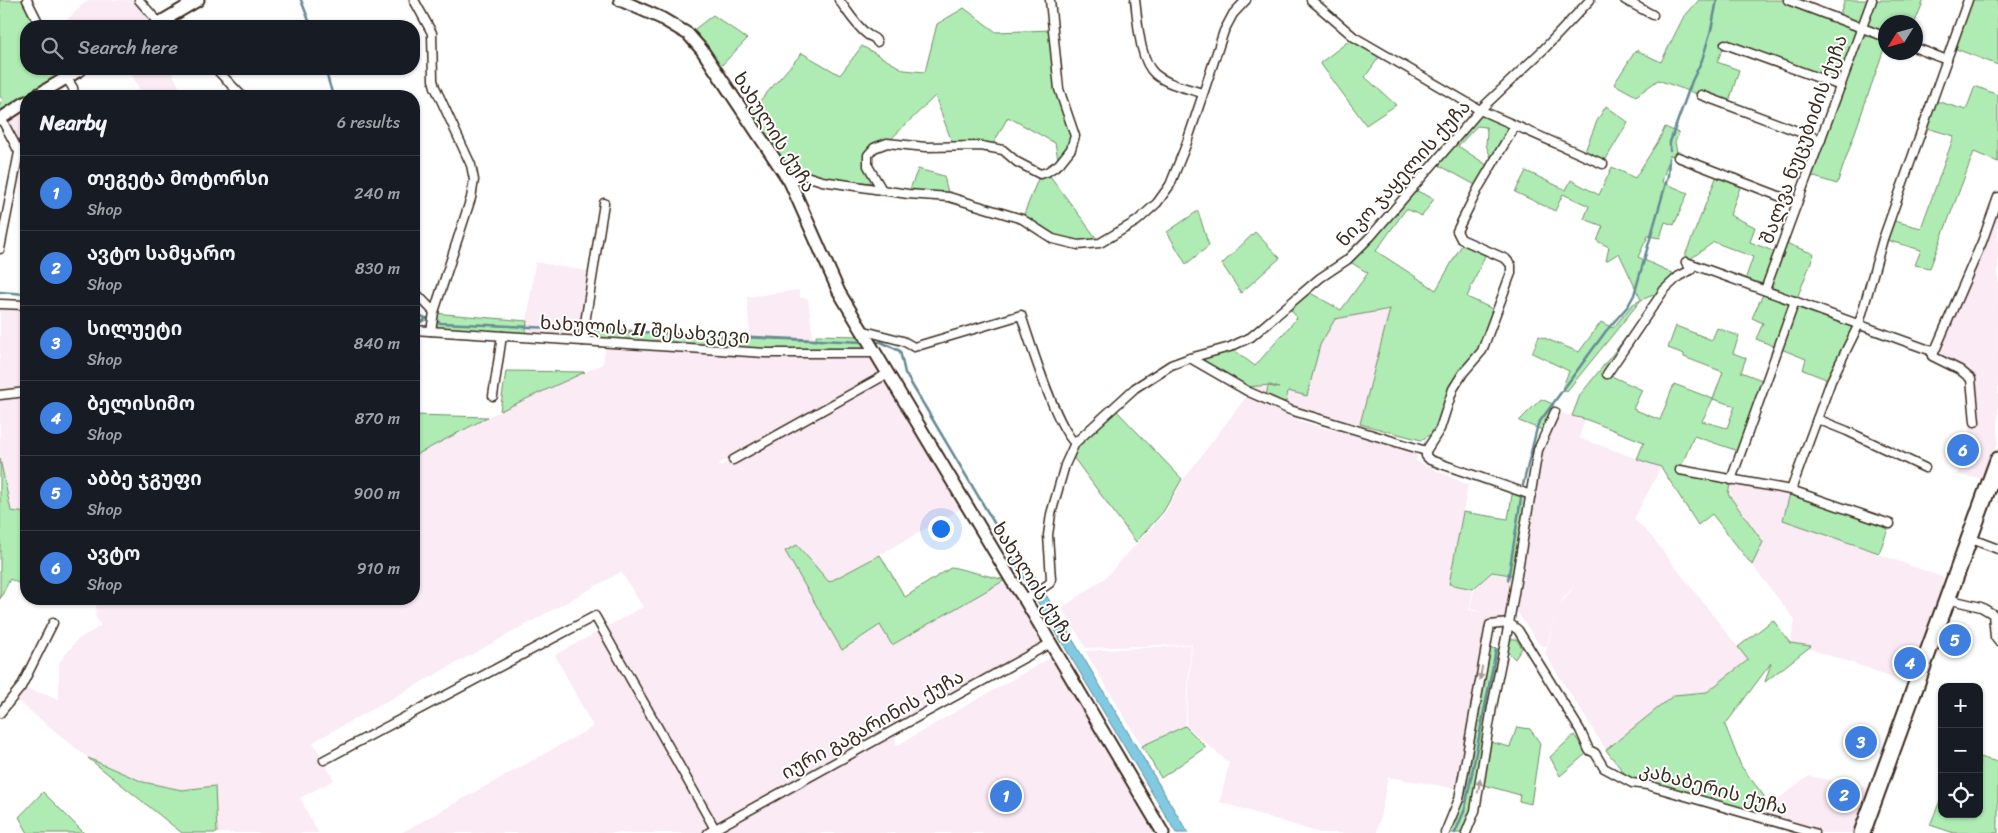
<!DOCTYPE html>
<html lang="en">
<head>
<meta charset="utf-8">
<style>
	:root { --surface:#171b24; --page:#20242c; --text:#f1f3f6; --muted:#9ea1a6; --line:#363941; --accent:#0b8043 }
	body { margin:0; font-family:Sriracha,"Noto Sans Georgian",sans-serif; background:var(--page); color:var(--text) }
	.controls { position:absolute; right:15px; bottom:15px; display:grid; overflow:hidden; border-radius:10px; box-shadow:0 1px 4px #0004 }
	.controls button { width:45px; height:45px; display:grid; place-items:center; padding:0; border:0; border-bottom:1px solid var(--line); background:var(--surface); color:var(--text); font:25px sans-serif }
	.compass { position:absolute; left:1878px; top:15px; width:45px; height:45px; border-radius:50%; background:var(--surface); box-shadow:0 1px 4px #0004; rotate:233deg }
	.you { position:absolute; left:940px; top:528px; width:18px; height:18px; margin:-12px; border:4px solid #fff; border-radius:50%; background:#1a73e8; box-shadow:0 0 0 8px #1a73e833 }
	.badge { display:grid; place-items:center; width:32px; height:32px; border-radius:50%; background:var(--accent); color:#fff; font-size:16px; font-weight:700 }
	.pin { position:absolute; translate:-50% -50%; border:2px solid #fff; box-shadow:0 1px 5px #0006 }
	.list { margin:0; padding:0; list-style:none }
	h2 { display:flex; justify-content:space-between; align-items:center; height:65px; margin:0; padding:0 20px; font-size:21px }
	h2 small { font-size:16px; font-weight:400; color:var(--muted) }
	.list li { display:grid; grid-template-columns:32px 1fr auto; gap:15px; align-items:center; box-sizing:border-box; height:75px; padding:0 20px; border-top:1px solid var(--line) }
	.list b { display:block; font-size:19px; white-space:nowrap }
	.list p { margin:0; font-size:16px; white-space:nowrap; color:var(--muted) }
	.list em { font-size:16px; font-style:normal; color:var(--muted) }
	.icon { flex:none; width:28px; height:28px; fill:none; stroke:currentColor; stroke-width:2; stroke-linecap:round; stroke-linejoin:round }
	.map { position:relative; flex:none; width:1998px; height:833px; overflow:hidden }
	.search { position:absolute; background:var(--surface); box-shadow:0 1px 4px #0004; left:20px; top:20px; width:400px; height:55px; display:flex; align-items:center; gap:12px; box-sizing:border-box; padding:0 18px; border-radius:20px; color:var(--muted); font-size:19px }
	.panel { position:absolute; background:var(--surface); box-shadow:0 1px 4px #0004; left:20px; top:90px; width:400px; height:515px; border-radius:20px }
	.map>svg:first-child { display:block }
</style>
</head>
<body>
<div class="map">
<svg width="1998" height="833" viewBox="0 0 1998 833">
	<rect width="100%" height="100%" fill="#fff"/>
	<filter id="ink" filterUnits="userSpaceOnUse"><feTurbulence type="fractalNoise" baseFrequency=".02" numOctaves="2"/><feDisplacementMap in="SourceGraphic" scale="10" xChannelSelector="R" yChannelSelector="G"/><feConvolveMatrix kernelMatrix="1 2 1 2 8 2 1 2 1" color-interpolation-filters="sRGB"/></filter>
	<g filter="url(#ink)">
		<g fill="#faebf4">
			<polygon points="88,0 139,0 159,23 154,26 61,26 61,25"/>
			<polygon points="129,69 170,69 184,96 143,96"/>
			<polygon points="26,102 26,157 18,156 1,118"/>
			<polygon points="1998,197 1998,442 1984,479 1957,475 1973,417 1971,380 1932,356"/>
			<polygon points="535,262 593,272 583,341 525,337"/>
			<polygon points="799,290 800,298 808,298 813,339 750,336 747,297"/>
			<polygon points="0,305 26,305 26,513 11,512 0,458"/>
			<polygon points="1390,309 1360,424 1265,398 1247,387 1270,385 1307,396 1320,345 1335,318"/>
			<polygon points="606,342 652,349 872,358 882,374 719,464 720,466 885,379 962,508 829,583 798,545 842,650 881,625 892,645 1005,580 1042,641 1037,651 895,730 896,746 1048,659 1059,665 1158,833 717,833 715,829 708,833 401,833 593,727 555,655 643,607 621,572 313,742 334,780 300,798 318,833 217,833 215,786 182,790 143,782 88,758 13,697 21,687 59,699 59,663 77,640 101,626 95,616 97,599 414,599 414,456 488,417 603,364"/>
			<polygon points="1246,397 1299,421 1417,453 1416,461 1468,485 1449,584 1473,590 1469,610 1489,613 1470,609 1474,590 1492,573 1516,577 1508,622 1489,623 1459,789 1388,777 1377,833 1320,833 1220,802 1229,763 1186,726 1192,644 1086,648 1062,608 1105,578 1164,514 1183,480"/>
			<polygon points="1555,412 1585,419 1579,438 1661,467 1634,519 1651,536 1748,660 1707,692 1674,695 1606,750 1545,654 1558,608 1575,586 1565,596 1558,608 1546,647 1539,644 1514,607 1538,450"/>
			<polygon points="1731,480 1791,490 1784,520 1945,578 1907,684 1865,667 1790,643 1795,620 1752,565 1763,542 1728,494"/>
			<polygon points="1191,645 1185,726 1142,746 1085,651"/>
			<polygon points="1809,776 1869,788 1854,833 1821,833 1759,817 1760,812"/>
		</g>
		<g fill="#aeecb3" stroke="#748b68" fill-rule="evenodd">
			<polygon points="0,0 27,0 40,26 26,26 26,69 61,69 66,77 36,96 26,96 26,102 0,119 0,103 3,100 0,96"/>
			<polygon points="1699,0 1788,0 1838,19 1845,0 1924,0 1915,22 1886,22 1885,46 1837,184 1808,175 1840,86 1725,44 1717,62 1739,70 1728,105 1658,80 1636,96 1614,84 1636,50 1661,62 1683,18"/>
			<polygon points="1968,0 1998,0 1998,65 1951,47"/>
			<polygon points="964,8 996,32 1053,30 1059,89 1075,136 1059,164 1055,143 1008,117 991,148 953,145 935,96 889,141 873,143 864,153 866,170 875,183 838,180 802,172 791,176 750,112 802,53 840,75 862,46 904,70 925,72 937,24"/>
			<polygon points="713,15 747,39 720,67 691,32"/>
			<polygon points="1354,37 1382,53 1365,77 1396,105 1366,125 1320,63"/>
			<polygon points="1975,86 1998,95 1998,162 1974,152 1930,268 1915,265 1921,250 1883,239 1890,220 1921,228 1954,136 1923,127 1933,100 1966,110"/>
			<polygon points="1606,106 1628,122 1603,164 1583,156 1597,121"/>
			<polygon points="1480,110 1515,126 1493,163 1486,145 1487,132 1486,127 1477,126 1458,146 1490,167 1479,187 1435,163"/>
			<path d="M1665 127 1679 133 1675 142 1678 157 1670 155 1662 182 1688 193 1674 225 1665 222 1660 238 1648 236 1638 257 1679 276 1607 374 1642 390 1633 409 1660 420 1674 384 1713 399 1723 372 1684 357V354L1668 348 1676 326 1712 340 1717 328 1739 336 1733 353 1746 358 1741 372 1767 382 1741 452 1694 436 1680 469 1731 480 1728 494 1763 542 1752 565 1712 514 1698 525 1661 467 1637 459 1644 442 1585 419 1572 416 1580 395 1663 291 1641 300 1567 391 1562 389 1569 371 1532 353 1539 336 1579 352 1601 322 1613 328 1633 304 1641 300 1619 253 1606 261 1609 247 1597 241 1603 226 1584 219 1589 206 1563 194 1555 211 1515 192 1526 171 1566 190 1571 180 1599 195 1612 167 1635 178 1659 140ZM1713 399 1735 406 1727 428 1702 421Z"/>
			<polygon points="918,169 944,176 949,197 908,194"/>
			<path d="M1047 172 1100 243C1061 246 1053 239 1022 219L1040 174Z"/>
			<polygon points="1718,173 1742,182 1730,215 1755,227 1750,242 1778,253 1783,242 1814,254 1796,301 1859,324 1831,381 1803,370 1806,359 1756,339 1763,323 1752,318 1765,290 1744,283 1753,257 1714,242 1686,262 1686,253"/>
			<polygon points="1413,189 1434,199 1422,216 1406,209 1376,251 1436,290 1464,241 1487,251 1467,297 1497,311 1482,351 1463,373 1440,429 1421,440 1360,424 1390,309 1335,319 1320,345 1307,396 1288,391 1286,402 1266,397 1268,386 1279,388 1270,385 1247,387 1244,395 1190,358 1230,347 1255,366 1297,318 1288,306 1305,290 1341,310 1368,273 1347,260"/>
			<polygon points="1198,211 1209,246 1186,264 1167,232"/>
			<polygon points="1255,232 1280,258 1241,293 1222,264"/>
			<polygon points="433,313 527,321 525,337 431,331"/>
			<polygon points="592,326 675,335 816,341 816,335 860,336 866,350 764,352 591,338"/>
			<polygon points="414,357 421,357 417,392 414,392"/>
			<polygon points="506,371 585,372 500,411"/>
			<polygon points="1541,399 1553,404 1555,412 1545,431 1519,421"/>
			<polygon points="1113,407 1182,479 1163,512 1136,542 1070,453"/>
			<polygon points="414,415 488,417 414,456"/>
			<polygon points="0,459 11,511 26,513 26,587 10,579 0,599"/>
			<polygon points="1513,489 1531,495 1517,576 1492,572 1473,589 1449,584 1463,512 1508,519"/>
			<polygon points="1791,490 1890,524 1879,553 1783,520"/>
			<polygon points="797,545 829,582 880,555 905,597 952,567 1005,580 892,645 880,625 842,650 785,551"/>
			<polygon points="1773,620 1790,643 1811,646 1765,682 1771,663 1725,725 1741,766 1764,796 1759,817 1632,783 1606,750 1674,695 1707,692 1748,660 1738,647"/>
			<polygon points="1511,639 1516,639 1522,648 1515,659 1505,649 1508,641"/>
			<polygon points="1490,648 1499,649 1471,812 1462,833 1450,833 1465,796"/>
			<polygon points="1185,726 1206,747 1161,778 1142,746"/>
			<polygon points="1517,727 1530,729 1540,743 1531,804 1519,801 1520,795 1480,784 1486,741 1510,747"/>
			<polygon points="1574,735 1587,753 1560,776 1550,757"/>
			<polygon points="1979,757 1998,762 1998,833 1954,833 1930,825 1942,796 1942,814 1979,814"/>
			<polygon points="88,758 143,782 182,790 215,786 217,833 182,833"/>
			<polygon points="43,792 84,833 28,833 19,817"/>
		</g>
		<polygon fill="#81cae2" stroke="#658a94" points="1021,553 1188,833 1176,833 1012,559"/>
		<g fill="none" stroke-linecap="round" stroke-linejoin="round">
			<g stroke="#658a94" stroke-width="2.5">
				<polyline points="301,0 311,26"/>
				<polyline points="325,69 333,96"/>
				<polyline points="1670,150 1670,142 1692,81 1702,60 1711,30 1717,0"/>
				<polyline points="0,292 26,294"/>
				<polyline points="414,308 420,316 441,323 864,342"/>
				<polyline points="414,323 419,323 428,318"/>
				<polyline points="872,342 881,342 900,351 905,373 1015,558"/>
				<polyline points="1523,485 1538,424 1606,331 1628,306 1634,295 1668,176 1669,158"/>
				<polyline points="1508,580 1521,498"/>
				<polyline points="1455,833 1465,809 1496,650"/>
			</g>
			<defs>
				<g id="street">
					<polyline points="27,0 40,26"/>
					<polyline points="139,0 159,23"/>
					<polyline points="414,0 432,33 433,80 435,87 471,165 474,180 471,198 434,312 431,331"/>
					<path d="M839 0C848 12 856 26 868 35 873 38 875 37 877 42"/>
					<path d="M1135 0C1138 21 1139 60 1155 74 1168 85 1187 88 1202 93"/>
					<polyline points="1311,0 1354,37 1480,110 1603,164"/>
					<polyline points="1625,0 1653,15"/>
					<polyline points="1788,0 1886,37"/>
					<polyline points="167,19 174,26"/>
					<polyline points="1725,44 1841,86"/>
					<polyline points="1916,48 1947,60"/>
					<polyline points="61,69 73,88 74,96"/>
					<polyline points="216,69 242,96"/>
					<polyline points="1701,95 1821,140"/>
					<polyline points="1515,126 1479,187 1457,231 1461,239 1506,259 1511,265 1511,273 1482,351 1463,373 1453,389 1440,429 1426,451 1426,456 1430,460 1531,495"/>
					<polyline points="1678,157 1797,203"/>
					<polyline points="790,182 803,175 822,181 908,194 949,197 1022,219 1053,239 1078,245 1100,243 1137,221 1157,203 1170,185 1186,145 1224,31 1233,14 1246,0"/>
					<polyline points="881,188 868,166 868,155 874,148 887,143 926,147 981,146 1003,150 1017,162 1040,174 1047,172 1059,164 1071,149 1075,136 1059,89 1050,0"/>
					<polyline points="0,249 19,152 1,118"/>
					<polyline points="1686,262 1932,351 1932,356 1960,370 1971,379 1975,422"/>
					<polyline points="1765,290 1872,0"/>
					<polyline points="414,291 434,312"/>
					<polyline points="0,304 26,305"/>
					<polyline points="414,330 765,353 875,353"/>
					<path d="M861 330 903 341 914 347 1021 315C1030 342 1056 427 1075 443"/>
					<polyline points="583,341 585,323 604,203"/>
					<polyline points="1933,355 1982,242 1998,197"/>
					<polyline points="1190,358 1249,392 1290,410 1426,451"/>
					<polyline points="1607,374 1664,290 1679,276 1691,270 1686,262"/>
					<polyline points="0,395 26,392"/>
					<polyline points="493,396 502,336"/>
					<polyline points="1817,419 1847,431 1925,468"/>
					<polyline points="733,460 887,374"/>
					<polyline points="1680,470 1791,490 1890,524"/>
					<polyline points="1731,480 1795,301"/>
					<polyline points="1791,490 1831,381 1859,324 1883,239 1968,0"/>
					<polyline points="1969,538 1998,549"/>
					<polyline points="1947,599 1981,607 1993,614 1995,637 1998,641"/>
					<polyline points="1025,600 1050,583 1051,579 1048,535 1051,514 1065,465 1075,443 1135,388 1171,365 1190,358 1230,347 1251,337 1320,278 1347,260 1371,236 1480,110 1545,48 1590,0"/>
					<polyline points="0,713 21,687 53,623"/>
					<polyline points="324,760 595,616 715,829"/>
					<polyline points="708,833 1051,643"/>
					<polyline points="1445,833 1459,799 1490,625 1509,623 1518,630 1580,730 1589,750 1595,753 1604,768 1632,783 1647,785 1814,833"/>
					<polyline points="1466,833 1475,811 1492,707 1509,623 1538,450 1555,412"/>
				</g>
				<g id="secondary">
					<polyline points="620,0 661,18 688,34 702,50 790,182 839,292 1012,581 1025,600 1163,833"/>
					<polyline points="154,26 198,0"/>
					<polyline points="36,96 81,69"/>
					<polyline points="0,119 26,102"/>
				</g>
				<polyline id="highway" points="1862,833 1998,460"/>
			</defs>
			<use href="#street" stroke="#3b2a1e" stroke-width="11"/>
			<use href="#secondary" stroke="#3b2a1e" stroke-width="15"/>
			<use href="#highway" stroke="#3b2a1e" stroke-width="19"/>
			<use href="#street" stroke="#fff" stroke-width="8"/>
			<use href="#secondary" stroke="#fff" stroke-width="11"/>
			<use href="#highway" stroke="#fff" stroke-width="15"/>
		</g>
		<defs><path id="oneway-solid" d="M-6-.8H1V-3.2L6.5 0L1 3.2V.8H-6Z" transform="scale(1.25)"/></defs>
		<g fill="#a79f9a">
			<use href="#oneway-solid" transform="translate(1481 673) rotate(100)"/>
			<use href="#oneway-solid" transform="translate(1479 786) rotate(-80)"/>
		</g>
	</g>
	<g text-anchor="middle" stroke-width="4" stroke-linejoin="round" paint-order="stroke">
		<g font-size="19" fill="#3b2a1e" stroke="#fff">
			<text transform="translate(775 132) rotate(58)" y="7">ხახულის ქუჩა</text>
			<text transform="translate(1803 139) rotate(-70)" y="7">შალვა ნუცუბიძის ქუჩა</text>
			<text transform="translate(1403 173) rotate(-48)" y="7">ნიკო ჯაყელის ქუჩა</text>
			<text transform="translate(645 329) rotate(4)" y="7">ხახულის II შესახვევი</text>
			<text transform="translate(1034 582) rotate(58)" y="7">ხახულის ქუჩა</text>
			<text transform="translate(872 724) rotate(-29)" y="7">იური გაგარინის ქუჩა</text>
			<text transform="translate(1714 788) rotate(15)" y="7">კახაბერის ქუჩა</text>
		</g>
	</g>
</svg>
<div class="controls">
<button>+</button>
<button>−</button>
<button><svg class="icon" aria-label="locate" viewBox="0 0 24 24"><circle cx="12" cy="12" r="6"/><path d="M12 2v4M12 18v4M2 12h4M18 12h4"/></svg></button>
</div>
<svg class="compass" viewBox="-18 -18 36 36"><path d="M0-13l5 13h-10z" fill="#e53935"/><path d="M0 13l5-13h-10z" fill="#9ea1a6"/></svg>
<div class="you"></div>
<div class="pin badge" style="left:1006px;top:796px;background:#3f7fe0">1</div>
<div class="pin badge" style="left:1844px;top:795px;background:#3f7fe0">2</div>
<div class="pin badge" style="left:1861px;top:742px;background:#3f7fe0">3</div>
<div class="pin badge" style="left:1910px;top:663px;background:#3f7fe0">4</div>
<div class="pin badge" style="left:1955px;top:640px;background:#3f7fe0">5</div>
<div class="pin badge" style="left:1963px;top:450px;background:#3f7fe0">6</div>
<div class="search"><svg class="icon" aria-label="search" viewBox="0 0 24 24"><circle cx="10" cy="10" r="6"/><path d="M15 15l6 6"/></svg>Search here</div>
<section class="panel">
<h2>Nearby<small>6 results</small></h2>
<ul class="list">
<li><span class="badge" style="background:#3f7fe0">1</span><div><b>თეგეტა მოტორსი</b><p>Shop</p></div><em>240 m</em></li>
<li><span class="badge" style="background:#3f7fe0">2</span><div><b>ავტო სამყარო</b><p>Shop</p></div><em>830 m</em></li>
<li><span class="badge" style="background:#3f7fe0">3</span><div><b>სილუეტი</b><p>Shop</p></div><em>840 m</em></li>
<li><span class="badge" style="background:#3f7fe0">4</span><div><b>ბელისიმო</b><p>Shop</p></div><em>870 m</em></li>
<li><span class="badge" style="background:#3f7fe0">5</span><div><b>აბბე ჯგუფი</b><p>Shop</p></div><em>900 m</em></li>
<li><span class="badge" style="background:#3f7fe0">6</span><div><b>ავტო</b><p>Shop</p></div><em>910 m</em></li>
</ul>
</section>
</div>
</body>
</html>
